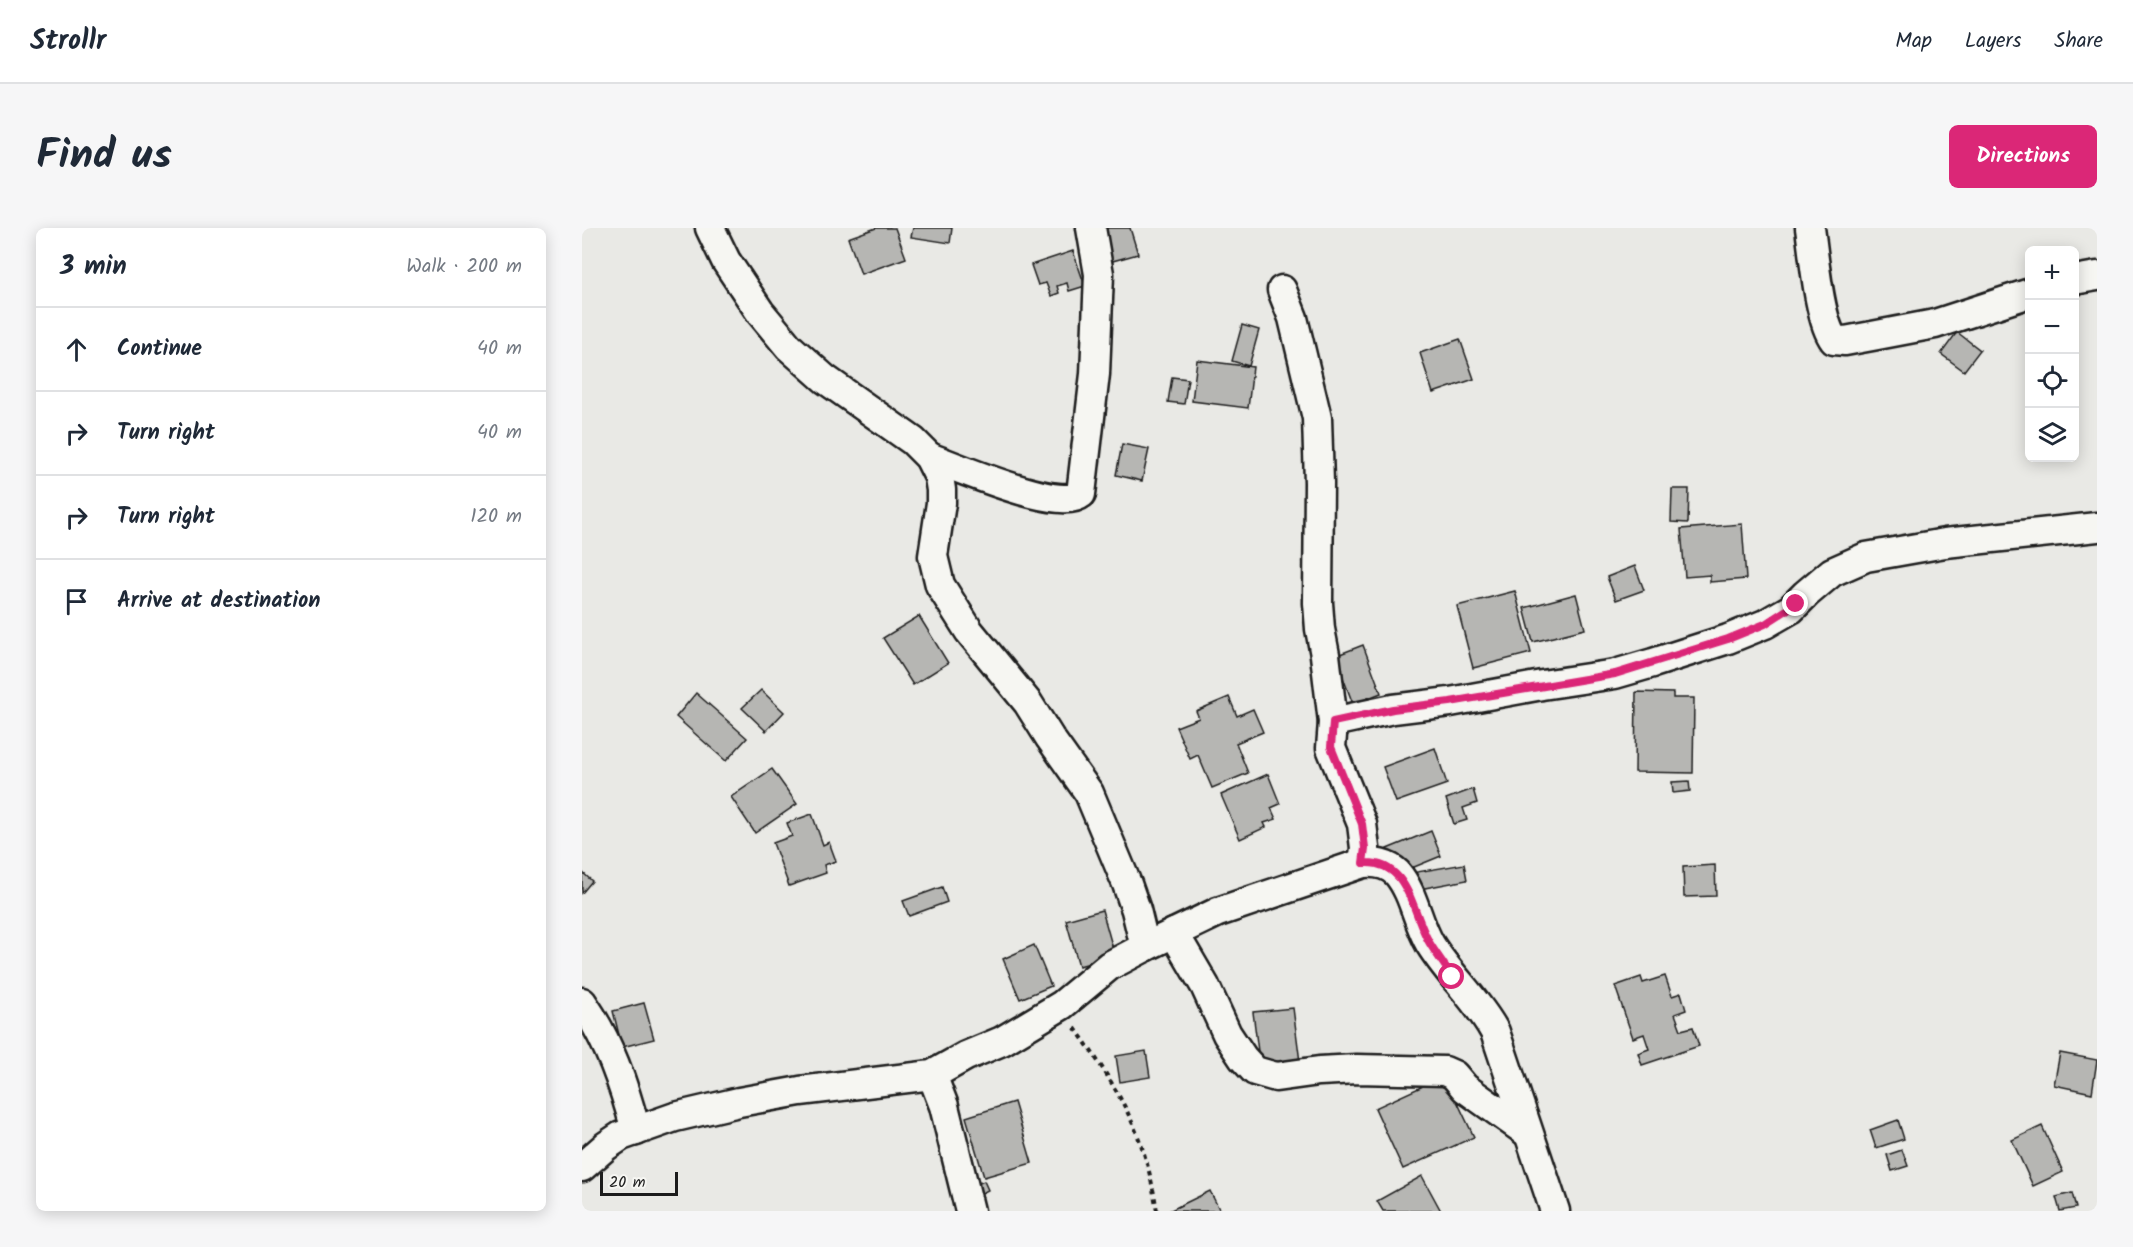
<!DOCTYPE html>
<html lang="en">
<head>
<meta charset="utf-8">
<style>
	:root { --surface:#fff; --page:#f6f6f7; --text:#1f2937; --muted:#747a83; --line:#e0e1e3; --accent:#db2777 }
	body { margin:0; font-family:Kalam,sans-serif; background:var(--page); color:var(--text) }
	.controls { position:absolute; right:18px; top:18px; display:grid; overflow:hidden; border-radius:9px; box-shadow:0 3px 15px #0003 }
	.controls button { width:54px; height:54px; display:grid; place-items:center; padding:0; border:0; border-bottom:2px solid var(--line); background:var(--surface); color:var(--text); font:30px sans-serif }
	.scale { position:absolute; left:18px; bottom:15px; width:78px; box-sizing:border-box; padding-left:6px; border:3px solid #1c1c1c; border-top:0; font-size:16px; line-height:21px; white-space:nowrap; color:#1c1c1c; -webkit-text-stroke:4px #f6f6f2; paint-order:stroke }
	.stop { position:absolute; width:18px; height:18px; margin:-14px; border:4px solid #db2777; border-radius:50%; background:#fff }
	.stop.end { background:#db2777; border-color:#fff; box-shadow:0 2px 6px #0008 }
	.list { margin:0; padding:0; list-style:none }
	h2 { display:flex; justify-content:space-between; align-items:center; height:78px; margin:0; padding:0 24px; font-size:26px }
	h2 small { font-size:20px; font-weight:400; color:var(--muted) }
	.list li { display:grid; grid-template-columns:39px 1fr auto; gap:18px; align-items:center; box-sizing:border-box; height:84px; padding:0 24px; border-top:2px solid var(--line) }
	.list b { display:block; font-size:22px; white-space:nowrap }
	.list em { font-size:20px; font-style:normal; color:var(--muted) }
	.icon { flex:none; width:33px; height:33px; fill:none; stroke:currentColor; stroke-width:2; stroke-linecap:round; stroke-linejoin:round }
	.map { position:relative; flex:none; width:1515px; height:983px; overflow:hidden; border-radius:9px }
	header { display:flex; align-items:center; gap:36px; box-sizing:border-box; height:84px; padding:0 30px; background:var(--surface); border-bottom:2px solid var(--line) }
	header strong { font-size:28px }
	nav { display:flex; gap:33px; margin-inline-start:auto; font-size:21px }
	.intro { display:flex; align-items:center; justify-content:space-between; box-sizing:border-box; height:144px; padding:0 36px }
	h1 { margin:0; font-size:42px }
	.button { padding:15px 27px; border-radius:9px; background:var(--accent); color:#fff; font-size:21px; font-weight:700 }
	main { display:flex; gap:36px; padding:0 36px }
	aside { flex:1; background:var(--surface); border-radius:9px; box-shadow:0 3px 15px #0003 }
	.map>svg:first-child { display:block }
</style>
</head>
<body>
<header>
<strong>Strollr</strong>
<nav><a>Map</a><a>Layers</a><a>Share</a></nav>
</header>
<div class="intro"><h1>Find us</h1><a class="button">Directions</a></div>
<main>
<aside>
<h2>3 min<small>Walk · 200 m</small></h2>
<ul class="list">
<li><svg class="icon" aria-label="ahead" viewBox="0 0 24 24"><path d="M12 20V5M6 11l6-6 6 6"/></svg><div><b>Continue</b></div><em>40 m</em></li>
<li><svg class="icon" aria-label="right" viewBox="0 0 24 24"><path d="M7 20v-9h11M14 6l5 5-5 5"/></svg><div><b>Turn right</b></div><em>40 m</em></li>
<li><svg class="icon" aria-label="right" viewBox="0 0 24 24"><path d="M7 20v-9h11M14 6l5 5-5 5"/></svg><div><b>Turn right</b></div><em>120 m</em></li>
<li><svg class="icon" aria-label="arrive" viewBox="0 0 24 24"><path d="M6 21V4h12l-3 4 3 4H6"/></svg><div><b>Arrive at destination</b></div></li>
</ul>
</aside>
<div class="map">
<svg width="1515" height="983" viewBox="0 0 1515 983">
	<rect width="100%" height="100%" fill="#e9e9e5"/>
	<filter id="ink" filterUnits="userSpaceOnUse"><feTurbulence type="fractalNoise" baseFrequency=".0167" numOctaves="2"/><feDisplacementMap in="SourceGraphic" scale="12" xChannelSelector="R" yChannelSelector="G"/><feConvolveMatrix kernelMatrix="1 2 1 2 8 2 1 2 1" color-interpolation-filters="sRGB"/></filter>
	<g filter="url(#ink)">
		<g fill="#b6b6b3" stroke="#1c1c1c" stroke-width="1.5">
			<polygon points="294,0 313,0 324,30 279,46 266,10"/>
			<polygon points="331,0 370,0 368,15 329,9"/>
			<polygon points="517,0 548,0 556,26 527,34"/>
			<polygon points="491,23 503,58 487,63 485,55 475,58 477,65 469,68 464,55 456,57 449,37"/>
			<polygon points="660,97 677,102 667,138 650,133"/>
			<polygon points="1375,104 1398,122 1382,143 1359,126"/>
			<polygon points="878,111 892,151 851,165 838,125"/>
			<polygon points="615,132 671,139 666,180 610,173"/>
			<polygon points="590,149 606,151 602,176 586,174"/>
			<polygon points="540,216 567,221 560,253 534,247"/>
			<polygon points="1090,261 1107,261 1106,295 1089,294"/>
			<polygon points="1160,296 1164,351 1128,354 1128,347 1103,349 1099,301"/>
			<polygon points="1053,338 1062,362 1034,372 1025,349"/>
			<polygon points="933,363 949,425 891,440 875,378"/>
			<polygon points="994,366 1003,401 951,414 942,380"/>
			<polygon points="337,388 366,435 331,457 301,410"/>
			<polygon points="781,417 799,465 771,476 753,428"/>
			<polygon points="179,462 202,484 184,503 160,480"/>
			<polygon points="1054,464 1091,465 1091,470 1112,470 1111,545 1053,544"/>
			<polygon points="114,465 165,510 144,533 94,489"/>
			<polygon points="647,469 655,488 671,481 681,504 654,515 666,545 630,560 616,527 608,531 594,499 617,490 614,483"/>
			<polygon points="853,520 865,556 814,574 801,539"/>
			<polygon points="190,541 215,576 173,605 149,569"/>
			<polygon points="686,546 698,576 689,580 694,591 682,595 684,599 658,611 639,567"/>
			<polygon points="1107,553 1108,563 1091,565 1090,554"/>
			<polygon points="891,561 895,575 881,580 885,592 872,596 864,571"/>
			<polygon points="230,586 241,617 247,614 254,633 242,637 244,645 207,658 191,615 210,608 205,595"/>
			<polygon points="849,603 859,628 815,646 805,621"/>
			<polygon points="882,636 885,652 832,662 829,645"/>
			<polygon points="1133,637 1134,668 1102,669 1101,639"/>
			<polygon points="0,644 10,653 0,665"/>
			<polygon points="360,659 365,674 327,688 321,673"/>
			<polygon points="520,682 533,728 497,738 484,692"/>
			<polygon points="452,717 469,758 438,771 421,731"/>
			<polygon points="1083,748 1090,768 1099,765 1104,782 1093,786 1099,802 1111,799 1117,818 1060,837 1056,825 1067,821 1062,806 1051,810 1033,758 1059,749 1061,755"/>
			<polygon points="62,775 72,811 40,819 31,783"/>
			<polygon points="711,780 718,834 678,839 671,784"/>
			<polygon points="564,823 568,849 538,854 534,828"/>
			<polygon points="1478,825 1515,832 1510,865 1472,857"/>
			<polygon points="863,848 892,909 821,941 793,880"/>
			<polygon points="432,874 450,935 402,949 384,889"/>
			<polygon points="1316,892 1322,911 1294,920 1288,902"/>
			<polygon points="1460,898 1481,944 1451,958 1430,912"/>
			<polygon points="1320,922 1326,938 1310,943 1305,927"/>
			<polygon points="840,948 859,983 801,983 795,973"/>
			<polygon points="402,953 406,962 392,969 388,959"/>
			<polygon points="628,963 638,983 587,983"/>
			<polygon points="1490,965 1494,980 1478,983 1474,969"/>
		</g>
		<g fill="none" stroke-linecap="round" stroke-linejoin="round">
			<defs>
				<g id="minor">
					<polyline points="128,0 144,33 178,84 207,119 243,151 331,213 347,229 357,249 359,262 359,275 351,328 358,357 387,403 446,475 468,510 507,565 545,656 554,682 563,719"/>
					<path d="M1228 0C1232 27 1237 93 1252 112L1263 113 1290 108 1353 96 1448 65"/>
					<polyline points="1492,52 1515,48"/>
					<polyline points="700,62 711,90 735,190 737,255 736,375 738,401 743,427 751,494 749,520 780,596 783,620 781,635"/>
					<path d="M347 229C375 239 477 284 499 266L513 146 517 46 509 0"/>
					<polyline points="751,494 811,481 868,474 960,457 1033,446 1071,435 1146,411 1183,396 1209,381 1224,366 1250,344 1284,329 1363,315 1515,299"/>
					<polyline points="592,705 623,758 645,806 661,830 673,843 694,849 737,843 775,841 863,843 872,847 883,860 946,905"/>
					<path d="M0 774C27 813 42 857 54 903"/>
					<polyline points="350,847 362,878 388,983"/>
					<path d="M0 939 24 918 39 908 93 889 157 874 218 863 350 847 384 828 420 813 480 777 527 738 563 719 636 684 781 635C792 634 806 636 815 645 832 665 835 694 848 716 867 747 895 771 913 804L973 983"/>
				</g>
			</defs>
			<use href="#minor" stroke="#1c1c1c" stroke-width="33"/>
			<path stroke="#1c1c1c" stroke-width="4" stroke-dasharray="4.5 4.5" stroke-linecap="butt" d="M493 800C518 835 542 871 557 911 566 935 571 959 575 983"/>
			<use href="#minor" stroke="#f6f6f2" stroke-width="28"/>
		</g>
	</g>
	<g fill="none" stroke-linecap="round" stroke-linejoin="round" filter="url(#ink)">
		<path stroke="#db2777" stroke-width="8" d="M870 749C863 737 854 726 847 714 829 682 827 632 781 635L783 620 780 596 749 519 751 494 811 481 868 474 1033 446 1146 411 1183 396 1214 376"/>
	</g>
</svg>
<div class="controls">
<button>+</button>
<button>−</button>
<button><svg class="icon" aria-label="locate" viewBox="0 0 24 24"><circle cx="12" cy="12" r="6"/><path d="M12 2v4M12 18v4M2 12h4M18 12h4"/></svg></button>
<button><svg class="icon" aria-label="layers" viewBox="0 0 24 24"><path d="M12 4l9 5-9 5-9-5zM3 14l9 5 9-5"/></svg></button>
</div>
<div class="scale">20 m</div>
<div class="stop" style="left:870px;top:749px"></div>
<div class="stop end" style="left:1214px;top:376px"></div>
</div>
</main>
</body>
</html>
